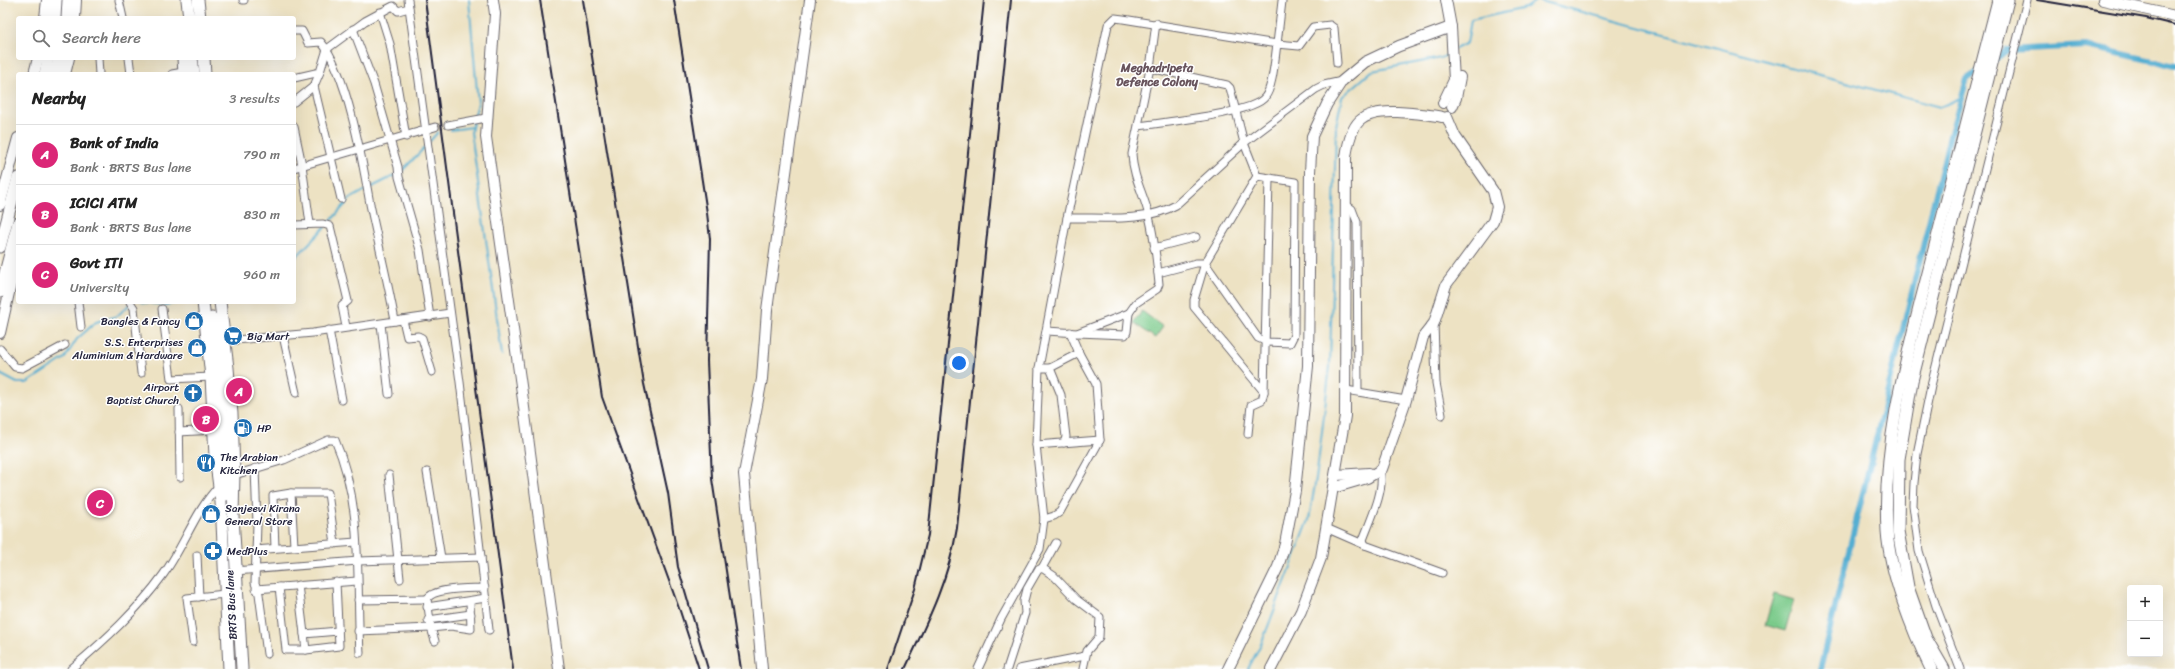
<!DOCTYPE html>
<html lang="en">
<head>
<meta charset="utf-8">
<style>
	:root { --surface:#fff; --page:#f6f6f6; --text:#222; --muted:#767676; --line:#e0e0e0; --accent:#db2777 }
	body { margin:0; font-family:Sriracha,sans-serif; background:var(--page); color:var(--text) }
	.controls { position:absolute; right:12px; bottom:12px; display:grid; overflow:hidden; border-radius:4px; box-shadow:0 4px 16px #0002 }
	.controls button { width:36px; height:36px; display:grid; place-items:center; padding:0; border:0; border-bottom:1px solid var(--line); background:var(--surface); color:var(--text); font:20px sans-serif }
	.you { position:absolute; left:959px; top:363px; width:14px; height:14px; margin:-10px; border:3px solid #fff; border-radius:50%; background:#1a73e8; box-shadow:0 0 0 6px #1a73e833 }
	.badge { display:grid; place-items:center; width:26px; height:26px; border-radius:50%; background:var(--accent); color:#fff; font-size:13px; font-weight:700 }
	.pin { position:absolute; translate:-50% -50%; border:2px solid #fff; box-shadow:0 1px 4px #0006 }
	.list { margin:0; padding:0; list-style:none }
	h2 { display:flex; justify-content:space-between; align-items:center; height:52px; margin:0; padding:0 16px; font-size:17px }
	h2 small { font-size:13px; font-weight:400; color:var(--muted) }
	.list li { display:grid; grid-template-columns:26px 1fr auto; gap:12px; align-items:center; box-sizing:border-box; height:60px; padding:0 16px; border-top:1px solid var(--line) }
	.list b { display:block; font-size:15px; white-space:nowrap }
	.list p { margin:0; font-size:13px; white-space:nowrap; color:var(--muted) }
	.list em { font-size:13px; font-style:normal; color:var(--muted) }
	.icon { flex:none; width:22px; height:22px; fill:none; stroke:currentColor; stroke-width:2; stroke-linecap:round; stroke-linejoin:round }
	.map { position:relative; flex:none; width:2175px; height:669px; overflow:hidden }
	.search { position:absolute; background:var(--surface); box-shadow:0 4px 16px #0002; left:16px; top:16px; width:280px; height:44px; display:flex; align-items:center; gap:10px; box-sizing:border-box; padding:0 14px; border-radius:4px; color:var(--muted); font-size:15px }
	.panel { position:absolute; background:var(--surface); box-shadow:0 4px 16px #0002; left:16px; top:72px; width:280px; height:232px; border-radius:4px }
	.map>svg:first-child { display:block }
</style>
</head>
<body>
<div class="map">
<svg width="2175" height="669" viewBox="0 0 2175 669">
	<rect width="100%" height="100%" fill="#fff"/>
	<filter id="ink" filterUnits="userSpaceOnUse"><feTurbulence type="fractalNoise" baseFrequency=".025" numOctaves="2"/><feDisplacementMap in="SourceGraphic" scale="8" xChannelSelector="R" yChannelSelector="G"/><feConvolveMatrix kernelMatrix="1 2 1 2 8 2 1 2 1" color-interpolation-filters="sRGB"/></filter>
	<filter id="wash" filterUnits="userSpaceOnUse"><feTurbulence type="fractalNoise" baseFrequency=".012" numOctaves="4" result="noise"/><feDisplacementMap in="SourceGraphic" scale="16" xChannelSelector="R" yChannelSelector="G"/><feGaussianBlur stdDeviation="0.9" result="paint"/><feColorMatrix in="noise" values="0 0 0 0 0 0 0 0 0 0 0 0 0 0 0 0 0 1.4 0 .05"/><feComposite in="paint" operator="in"/></filter>
	<g filter="url(#wash)">
		<rect width="100%" height="100%" fill="#ede2c3"/>
		<g fill="#7aca8a" stroke="#4e7662">
			<polygon points="1142,311 1163,327 1155,338 1134,323"/>
			<polygon points="1774,594 1794,600 1785,631 1765,625"/>
		</g>
		<g fill="none" stroke-linecap="round" stroke-linejoin="round">
			<g stroke="#54aed1" stroke-width="2">
				<polyline points="469,0 478,103 474,118"/>
				<polyline points="1537,0 1940,107 1962,97"/>
				<polyline points="1455,49 1467,43 1471,20 1526,8 1537,0"/>
				<polyline points="473,122 471,132 502,354"/>
				<polyline points="451,130 472,127"/>
				<polyline points="430,141 438,132"/>
				<polyline points="400,173 426,146"/>
				<polyline points="370,188 396,175"/>
				<polyline points="328,224 350,199 366,190"/>
				<polyline points="294,259 325,227"/>
				<polyline points="142,302 165,305 182,302"/>
				<polyline points="0,374 17,383 27,383 65,358 77,339 96,322 117,316 129,305"/>
				<polyline points="1248,669 1262,642 1309,520 1317,472 1330,366 1336,126 1342,97 1372,71 1441,58 1450,53"/>
			</g>
			<g stroke="#54aed1" stroke-width="6">
				<polyline points="1994,60 2007,50 2087,46 2175,66"/>
				<polyline points="1820,669 1950,136 1967,79 1979,71"/>
			</g>
		</g>
	</g>
	<g filter="url(#ink)">
		<g fill="none" stroke-linecap="round" stroke-linejoin="round">
			<polyline stroke="#c4bca8" stroke-width="7" stroke-dasharray="7 3.5" stroke-linecap="butt" points="435,127 448,125"/>
			<defs>
				<g id="street">
					<polyline points="119,0 123,18"/>
					<polyline points="243,0 244,0"/>
					<polyline points="408,0 460,382 481,557"/>
					<polyline points="380,12 390,44 406,137"/>
					<polyline points="353,29 374,84 398,167 399,177 420,250 430,317"/>
					<path d="M294 31H302L308 43 321 42C347 71 363 164 370 204 378 243 388 282 395 321"/>
					<polyline points="98,58 99,74"/>
					<polyline points="129,58 131,74"/>
					<polyline points="1150,68 1227,85 1230,88 1244,143 1257,176 1295,182 1294,335 1290,343 1267,342 1258,338 1205,263 1257,176"/>
					<polyline points="320,72 314,86 341,199"/>
					<polyline points="172,74 183,72"/>
					<polyline points="294,78 320,72 327,49 365,21 393,6 398,11 409,8"/>
					<polyline points="294,102 314,86"/>
					<polyline points="448,125 486,118"/>
					<path d="M1139 126C1163 122 1253 114 1265 97 1273 88 1275 57 1277 44L1299 46 1313 27 1330 25 1334 28 1337 63"/>
					<polyline points="294,127 302,165 310,224"/>
					<polyline points="294,168 435,127"/>
					<polyline points="1346,205 1352,209 1357,222 1358,391"/>
					<path d="M1067 218C1102 217 1144 223 1176 205L1244 143 1316 89 1324 85 1342 81"/>
					<polyline points="294,225 323,224 330,226 348,301 342,306 346,327"/>
					<polyline points="1154,248 1196,237"/>
					<polyline points="1158,273 1196,263 1205,263 1194,300 1194,307 1264,392 1269,179"/>
					<polyline points="78,302 81,327"/>
					<polyline points="130,302 134,308 141,373"/>
					<polyline points="162,309 171,379 211,377"/>
					<polyline points="403,320 407,337 418,336 422,338 432,372"/>
					<polyline points="1434,323 1436,383 1442,415"/>
					<polyline points="381,324 389,394"/>
					<polyline points="329,330 342,400"/>
					<path d="M1047 331 1077 333 1129 313 1136 303 1157 289 1159 284C1157 263 1154 236 1149 216 1144 194 1133 178 1132 154L1150 68 1156 23"/>
					<polyline points="1070,332 1079,353"/>
					<polyline points="1078,333 1125,335 1127,332 1129,313"/>
					<polyline points="283,336 296,393"/>
					<polyline points="225,341 313,333 450,313"/>
					<polyline points="0,349 15,367 22,368 65,345"/>
					<polyline points="1039,368 1050,368 1079,353 1096,384 1100,440 1060,512 1054,516 1044,519"/>
					<polyline points="1050,368 1061,395 1066,437 1064,443"/>
					<polyline points="1346,390 1406,400"/>
					<polyline points="179,409 180,477"/>
					<polyline points="179,432 214,430"/>
					<polyline points="1248,434 1251,405 1262,400 1264,392"/>
					<polyline points="1036,445 1100,440"/>
					<polyline points="255,468 257,524 255,583 259,594 267,654"/>
					<path d="M1380 471C1386 489 1369 523 1363 540L1365 545 1442 573"/>
					<polyline points="427,472 441,558"/>
					<polyline points="389,475 400,579"/>
					<path d="M231 476 284 460 328 440H335C364 506 356 582 360 653"/>
					<polyline points="291,493 294,546"/>
					<polyline points="1326,528 1365,545"/>
					<polyline points="275,548 273,496 291,493 328,493 335,544"/>
					<polyline points="255,550 356,542"/>
					<polyline points="197,555 199,597"/>
					<polyline points="1042,568 1056,543"/>
					<polyline points="235,571 358,561 481,557 489,630"/>
					<polyline points="298,585 306,650"/>
					<polyline points="279,587 286,650 306,650 339,646 336,582"/>
					<polyline points="256,589 357,581"/>
					<polyline points="358,600 427,599"/>
					<polyline points="427,607 486,598"/>
					<polyline points="428,620 471,614"/>
					<path d="M358 631 431 628 427 599C434 587 471 589 485 588"/>
					<polyline points="304,634 338,631"/>
					<polyline points="435,641 431,628 451,626 471,629 470,601"/>
					<polyline points="193,642 187,598 225,594"/>
					<path d="M71 669C105 640 137 611 163 575 184 547 195 510 220 485"/>
					<polyline points="978,669 1001,619 1040,549 1044,519 1036,445 1039,368 1067,218 1108,25 1115,18 1123,19 1277,44 1282,1"/>
					<polyline points="1007,669 1025,613 1024,601 1027,589 1038,570 1042,568 1054,576 1076,599 1100,617 1099,637 1087,651 1083,669"/>
					<polyline points="1019,669 1085,656"/>
					<polyline points="1960,669 1936,606 1919,551 1913,505 1914,483 1917,454 1931,386 2027,0"/>
				</g>
				<g id="secondary">
					<polyline points="493,0 495,14 486,137 523,400 559,669"/>
					<polyline points="2103,0 2175,16"/>
					<polyline points="45,18 47,0"/>
					<polyline points="75,18 76,0"/>
					<polyline points="34,74 38,58"/>
					<polyline points="65,74 69,58"/>
					<polyline points="1443,103 1454,80 1451,27"/>
					<polyline points="1452,107 1456,98 1460,77"/>
					<polyline points="0,205 18,138"/>
					<polyline points="0,333 18,253"/>
					<polyline points="1336,475 1369,473"/>
					<polyline points="1333,488 1367,478 1382,469 1406,400 1423,337 1434,323 1446,285 1493,221 1497,207 1493,191 1455,136 1447,117"/>
					<polyline points="762,669 744,474 762,379 767,310 810,0"/>
					<polyline points="1228,669 1278,567 1285,544 1295,491 1308,366 1310,172 1312,136 1327,104 1342,81 1365,62 1399,46 1451,27 1446,0"/>
					<path d="M1271 669 1301 611 1321 558 1345 416 1346 157C1351 122 1360 111 1396 112 1411 113 1427 114 1442 117"/>
				</g>
				<g id="primary">
					<polyline points="187,0 189,18"/>
					<polyline points="198,0 200,18"/>
					<polyline points="55,18 56,0"/>
					<polyline points="67,18 68,0"/>
					<polyline points="183,58 184,74"/>
					<polyline points="192,58 194,74"/>
					<polyline points="204,58 205,74"/>
					<polyline points="45,74 48,58"/>
					<polyline points="55,74 59,58"/>
					<polyline points="0,247 18,178"/>
					<polyline points="0,292 18,223"/>
					<polyline points="203,302 211,377 215,456 221,502 229,669"/>
					<polyline points="220,302 228,368 232,414 234,473 233,516 242,669"/>
					<polyline points="212,318 219,367 226,495"/>
					<path d="M1931 669C1912 630 1890 574 1887 531 1882 442 1908 351 1930 265 1953 177 1975 88 1998 0"/>
					<polyline points="1944,669 1926,638 1908,587 1898,531 1899,459 1912,381 2008,0"/>
				</g>
			</defs>
			<use href="#street" stroke="#69656b" stroke-width="9"/>
			<use href="#secondary" stroke="#69656b" stroke-width="12"/>
			<use href="#primary" stroke="#69656b" stroke-width="13"/>
			<use href="#street" stroke="#fff" stroke-width="7"/>
			<use href="#secondary" stroke="#fff" stroke-width="10"/>
			<use href="#primary" stroke="#fff" stroke-width="11"/>
			<g stroke="#22223b" stroke-width="2">
				<polyline points="425,0 513,669"/>
				<polyline points="540,0 602,397 680,611 699,669"/>
				<polyline points="583,0 644,384 668,493 678,567 708,669"/>
				<polyline points="674,0 707,213 710,239 707,361 712,479 741,669"/>
				<polyline points="2037,0 2146,18 2175,25"/>
				<polyline points="888,669 915,589 928,535 984,0"/>
				<path d="M905 669C927 623 949 579 957 528L1011 0"/>
			</g>
		</g>
	</g>
	<defs>
		<symbol id="shop-disc" viewBox="-11 -11 22 22"><circle r="9.5" fill="#1f6fb2" stroke="#fff"/><path d="M-5-2.5h2.3a2.7 3.5 0 0 1 5.4 0H5L5.5 6h-11ZM-1.5-2.5h3a1.5 2.3 0 0 0-3 0Z" fill="#fff"/></symbol>
		<symbol id="supermarket-disc" viewBox="-11 -11 22 22"><circle r="9.5" fill="#1f6fb2" stroke="#fff"/><path d="M-6-5.5h2.5l.6 2H6L4.5 2H-2.5L-4.4-4H-6ZM-1.5 3.2a1.3 1.3 0 1 0 .1 0ZM3 3.2a1.3 1.3 0 1 0 .1 0Z" fill="#fff"/></symbol>
		<symbol id="church-disc" viewBox="-11 -11 22 22"><circle r="9.5" fill="#1f6fb2" stroke="#fff"/><path d="M-1.2-6h2.4v3.5h3.3v2.4h-3.3V6h-2.4V-.1h-3.3v-2.4h3.3Z" fill="#fff"/></symbol>
		<symbol id="fuel-disc" viewBox="-11 -11 22 22"><circle r="9.5" fill="#1f6fb2" stroke="#fff"/><path d="M-5.5-6h7V0h2V4h1.3V-2.5L3-4.5l.8-.8L6-3V5H2.5V1h-1V6h-7ZM-4.2-4.7v3.2H.2V-4.7Z" fill="#fff"/></symbol>
		<symbol id="restaurant-disc" viewBox="-11 -11 22 22"><circle r="9.5" fill="#1f6fb2" stroke="#fff"/><path d="M-5-6h1v4h1v-4h1v4h1v-4h1v5L-1.5 .5V6h-2V.5L-5-1ZM5-6V6H3V1.5H1.5Q1.5-4 5-6Z" fill="#fff"/></symbol>
		<symbol id="pharmacy-disc" viewBox="-11 -11 22 22"><circle r="9.5" fill="#1f6fb2" stroke="#fff"/><path d="M-2-6h4v4h4v4h-4v4h-4v-4h-4v-4h4Z" fill="#fff"/></symbol>
	</defs>
	<g fill-rule="evenodd">
		<use href="#shop-disc" x="183" y="310" width="22" height="22"/>
		<use href="#supermarket-disc" x="222" y="325" width="22" height="22"/>
		<use href="#shop-disc" x="186" y="337" width="22" height="22"/>
		<use href="#church-disc" x="182" y="382" width="22" height="22"/>
		<use href="#fuel-disc" x="232" y="417" width="22" height="22"/>
		<use href="#restaurant-disc" x="195" y="452" width="22" height="22"/>
		<use href="#shop-disc" x="200" y="503" width="22" height="22"/>
		<use href="#pharmacy-disc" x="202" y="540" width="22" height="22"/>
	</g>
	<g text-anchor="middle" stroke-width="3" stroke-linejoin="round" paint-order="stroke">
		<g font-size="11" fill="#22223b" stroke="#fff" text-anchor="start">
			<text x="180" y="325" text-anchor="end">Bangles &amp; Fancy</text>
			<text x="247" y="340">Big Mart</text>
			<text x="183" y="346" text-anchor="end">S.S. Enterprises<tspan x="183" dy="13">Aluminium &amp; Hardware</tspan></text>
			<text x="179" y="391" text-anchor="end">Airport<tspan x="179" dy="13">Baptist Church</tspan></text>
			<text x="257" y="432">HP</text>
			<text x="220" y="461">The Arabian<tspan x="220" dy="13">Kitchen</tspan></text>
			<text x="225" y="512">Sanjeevi Kirana<tspan x="225" dy="13">General Store</tspan></text>
			<text x="227" y="555">MedPlus</text>
		</g>
		<g font-size="11" fill="#22223b" stroke="#fff">
			<text transform="translate(231 605) rotate(-93)" y="4">BRTS Bus lane</text>
		</g>
		<g font-size="12" font-weight="bold" fill="#68545d" stroke="#fff">
			<text x="1157" y="72">Meghadripeta<tspan x="1157" dy="14">Defence Colony</tspan></text>
		</g>
	</g>
</svg>
<div class="controls">
<button>+</button>
<button>−</button>
</div>
<div class="you"></div>
<div class="pin badge" style="left:239px;top:391px">A</div>
<div class="pin badge" style="left:206px;top:419px">B</div>
<div class="pin badge" style="left:100px;top:503px">C</div>
<div class="search"><svg class="icon" aria-label="search" viewBox="0 0 24 24"><circle cx="10" cy="10" r="6"/><path d="M15 15l6 6"/></svg>Search here</div>
<section class="panel">
<h2>Nearby<small>3 results</small></h2>
<ul class="list">
<li><span class="badge">A</span><div><b>Bank of India</b><p>Bank · BRTS Bus lane</p></div><em>790 m</em></li>
<li><span class="badge">B</span><div><b>ICICI ATM</b><p>Bank · BRTS Bus lane</p></div><em>830 m</em></li>
<li><span class="badge">C</span><div><b>Govt ITI</b><p>University</p></div><em>960 m</em></li>
</ul>
</section>
</div>
</body>
</html>
